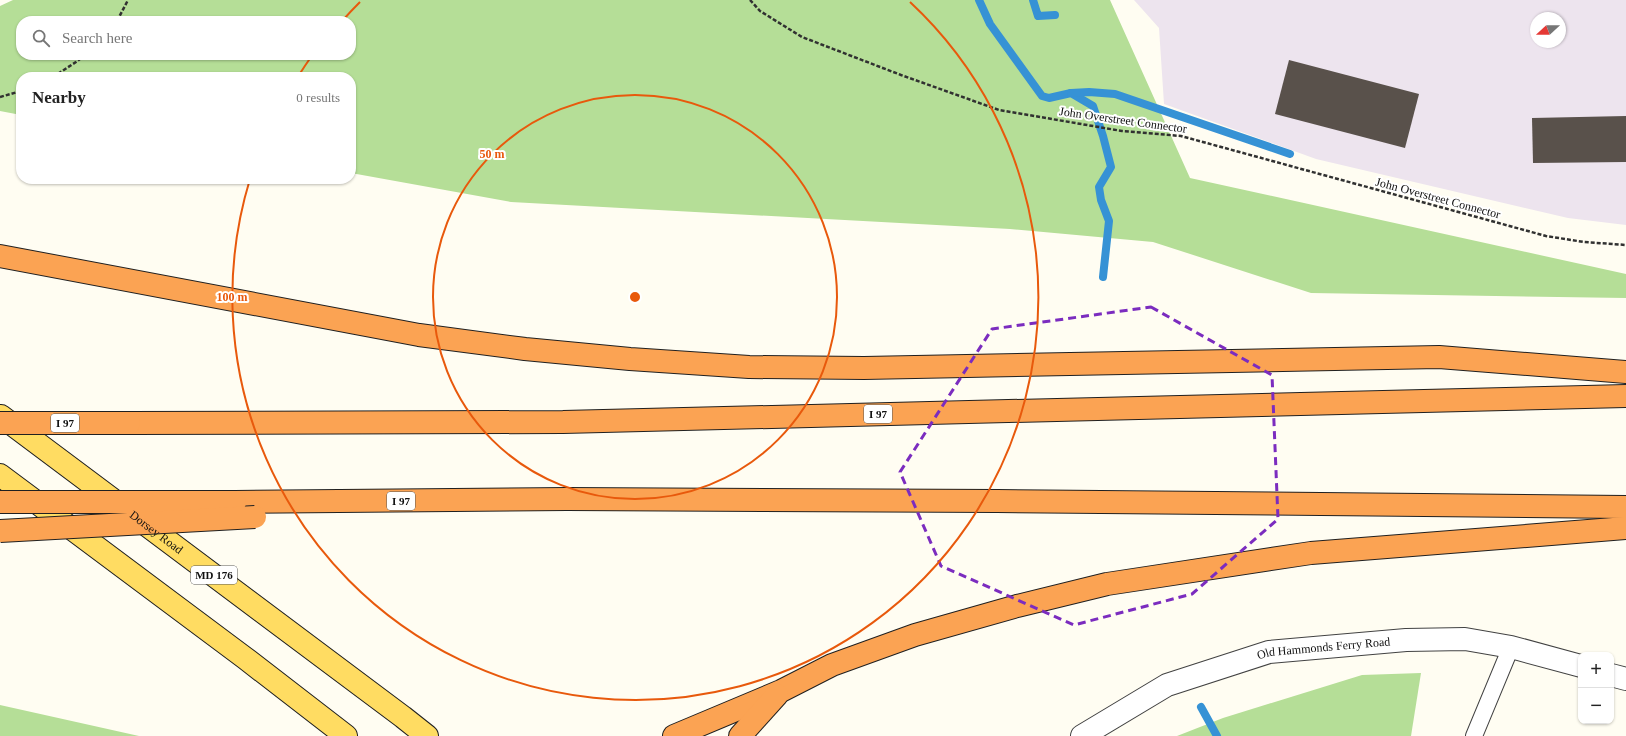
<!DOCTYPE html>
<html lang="en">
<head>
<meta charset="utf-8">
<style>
	:root { --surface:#fff; --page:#f2f2f2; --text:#222; --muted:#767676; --line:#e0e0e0 }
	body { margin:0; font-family:Georgia,serif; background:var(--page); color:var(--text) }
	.controls { position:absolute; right:12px; bottom:12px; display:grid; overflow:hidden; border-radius:8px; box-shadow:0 1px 3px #0004 }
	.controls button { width:36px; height:36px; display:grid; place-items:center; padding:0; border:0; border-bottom:1px solid var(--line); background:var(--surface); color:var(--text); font:20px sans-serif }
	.compass { position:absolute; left:1530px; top:12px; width:36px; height:36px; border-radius:50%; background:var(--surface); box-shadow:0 1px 3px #0004; rotate:249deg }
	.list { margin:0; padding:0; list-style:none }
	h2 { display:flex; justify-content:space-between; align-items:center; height:52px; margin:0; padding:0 16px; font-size:17px }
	h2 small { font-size:13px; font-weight:400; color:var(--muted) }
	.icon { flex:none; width:22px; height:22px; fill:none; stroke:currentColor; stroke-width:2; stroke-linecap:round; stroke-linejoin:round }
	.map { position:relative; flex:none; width:1626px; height:736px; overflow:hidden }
	.search { position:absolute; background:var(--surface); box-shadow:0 1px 3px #0004; left:16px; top:16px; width:340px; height:44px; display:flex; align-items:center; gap:10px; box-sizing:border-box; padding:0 14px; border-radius:16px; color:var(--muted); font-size:15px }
	.panel { position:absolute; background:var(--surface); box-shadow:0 1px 3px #0004; left:16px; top:72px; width:340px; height:112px; border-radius:16px }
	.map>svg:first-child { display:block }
</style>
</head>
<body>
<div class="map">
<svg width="1626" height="736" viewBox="0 0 1626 736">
	<rect width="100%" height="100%" fill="#fffdf2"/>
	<path fill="#ede4ee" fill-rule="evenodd" d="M1134 0H1626V225L1568 218 1316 159 1164 104 1159 28ZM1536 18H1560V42H1536Z"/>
	<g fill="#b5de97" fill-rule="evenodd">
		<path d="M13 0H1110L1190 178 1626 274V298L1311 293 1153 242 1010 229 511 202 351 173V77H21V115L0 111V6ZM21 21H351V55H21Z"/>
		<polygon points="1421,673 1411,736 1177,736 1223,718 1362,675"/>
		<polygon points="0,705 139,736 0,736"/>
	</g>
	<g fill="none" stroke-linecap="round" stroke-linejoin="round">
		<g stroke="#3692d5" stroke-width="8">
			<polyline points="979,0 990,24 1042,96 1049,98 1071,93 1093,106 1103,136 1111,167 1099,187 1101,200 1109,221 1103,277"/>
			<polyline points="1033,0 1038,16 1055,15"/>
			<polyline points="1071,93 1089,92 1115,94 1290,154"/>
			<polyline points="1201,707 1217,736"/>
		</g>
	</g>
	<g fill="#59514b">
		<polygon points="1289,60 1419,94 1405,148 1275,114"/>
		<polygon points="1626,116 1626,162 1533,163 1532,118"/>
	</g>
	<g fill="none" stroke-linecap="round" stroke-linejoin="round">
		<defs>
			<polyline id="lane" points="1474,736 1511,647"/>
			<g id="street">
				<polyline points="1611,675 1626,679"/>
				<path id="s1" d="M1082 736 1167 685 1269 652 1406 640 1465 639 1511 647 1581 666"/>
			</g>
			<g id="primary">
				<path id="s2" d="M1 416 403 717 427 736"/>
				<polyline points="0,475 245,658 346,736"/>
			</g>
			<g id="highway">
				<polyline points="0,256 419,335 525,349 630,359 749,367 864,368 1439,357 1626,372"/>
				<polyline points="129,423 563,422 1626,396"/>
				<polyline points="235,502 567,499 997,501 1626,507"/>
				<polyline points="674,736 781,691 832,665 915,635 1017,606 1107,584 1311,553 1626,528"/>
				<polyline points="740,736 777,695"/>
			</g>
		</defs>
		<use href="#lane" stroke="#424242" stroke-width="18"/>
		<use href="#street" stroke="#424242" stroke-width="24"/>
		<use href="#primary" stroke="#202020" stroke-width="24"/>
		<use href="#highway" stroke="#202020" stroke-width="24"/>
		<g stroke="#313131" stroke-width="2.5" stroke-dasharray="4 2" stroke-linecap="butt">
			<polyline points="750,0 760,11 802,37 901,75 999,110 1122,131 1181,136 1546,236 1584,242 1626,245"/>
			<polyline points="117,21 128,0"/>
			<polyline points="53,77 76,62 85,55"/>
			<polyline points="0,97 21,91"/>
		</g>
		<use href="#lane" stroke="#fff" stroke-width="16"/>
		<use href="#street" stroke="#fff" stroke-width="22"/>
		<use href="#primary" stroke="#ffdc62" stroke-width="22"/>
		<use href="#highway" stroke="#fba353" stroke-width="22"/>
		<defs>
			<g id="highway-bridge">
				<polyline points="0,423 129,423"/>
				<polyline points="0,502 235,502"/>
				<polyline points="0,531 255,517"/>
			</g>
		</defs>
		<use href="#highway-bridge" stroke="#202020" stroke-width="24" stroke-linecap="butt"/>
		<use href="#highway-bridge" stroke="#fba353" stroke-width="22"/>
	</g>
	<path fill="none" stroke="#7b2cbf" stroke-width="3" stroke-dasharray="8 5" stroke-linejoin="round" d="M1151 307 1272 375 1278 519 1192 594 1074 625 941 566 900 472 992 329Z"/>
	<g fill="none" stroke="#e8590c" stroke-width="2">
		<circle cx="635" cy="297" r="202"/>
		<path d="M299 75A403 403 0 0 1 311 57M343 20A403 403 0 0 1 360 2M910 2A403 403 0 1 1 250 179"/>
	</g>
	<g text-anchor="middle" stroke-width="4" stroke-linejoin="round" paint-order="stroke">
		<g fill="#fff" stroke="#575757" stroke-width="1">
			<rect x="864" y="405" width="28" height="18" rx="3"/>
			<rect x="51" y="414" width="28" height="18" rx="3"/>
			<rect x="387" y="492" width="28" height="18" rx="3"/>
			<rect x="191" y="566" width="46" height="18" rx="3"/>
		</g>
		<g font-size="11" font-weight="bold" fill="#0f0f0f">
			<text x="878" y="418">I 97</text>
			<text x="65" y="427">I 97</text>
			<text x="401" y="505">I 97</text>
			<text x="214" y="579">MD 176</text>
		</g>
		<g font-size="12" fill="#0f0f0f" stroke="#fff">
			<text transform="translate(1123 120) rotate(8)" y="4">John Overstreet Connector</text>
			<text transform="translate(1438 198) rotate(15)" y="4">John Overstreet Connector</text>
			<text dy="4" stroke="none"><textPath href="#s2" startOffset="194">Dorsey Road</textPath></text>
			<text dy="4" stroke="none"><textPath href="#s1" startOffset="261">Old Hammonds Ferry Road</textPath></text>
		</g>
	</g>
	<circle cx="635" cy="297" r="6" fill="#e8590c" stroke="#fff" stroke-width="2"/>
	<g font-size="12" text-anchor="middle" font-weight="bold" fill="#e8590c" stroke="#fff" stroke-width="4" stroke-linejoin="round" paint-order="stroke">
		<text x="492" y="158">50 m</text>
		<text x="232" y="301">100 m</text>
	</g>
</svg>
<div class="controls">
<button>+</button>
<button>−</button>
</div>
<svg class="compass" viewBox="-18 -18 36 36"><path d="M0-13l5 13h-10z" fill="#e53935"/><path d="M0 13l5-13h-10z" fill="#767676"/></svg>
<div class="search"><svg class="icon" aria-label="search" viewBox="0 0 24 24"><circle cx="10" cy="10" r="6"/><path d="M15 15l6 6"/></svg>Search here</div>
<section class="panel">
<h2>Nearby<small>0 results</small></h2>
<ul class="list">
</ul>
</section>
</div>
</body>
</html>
